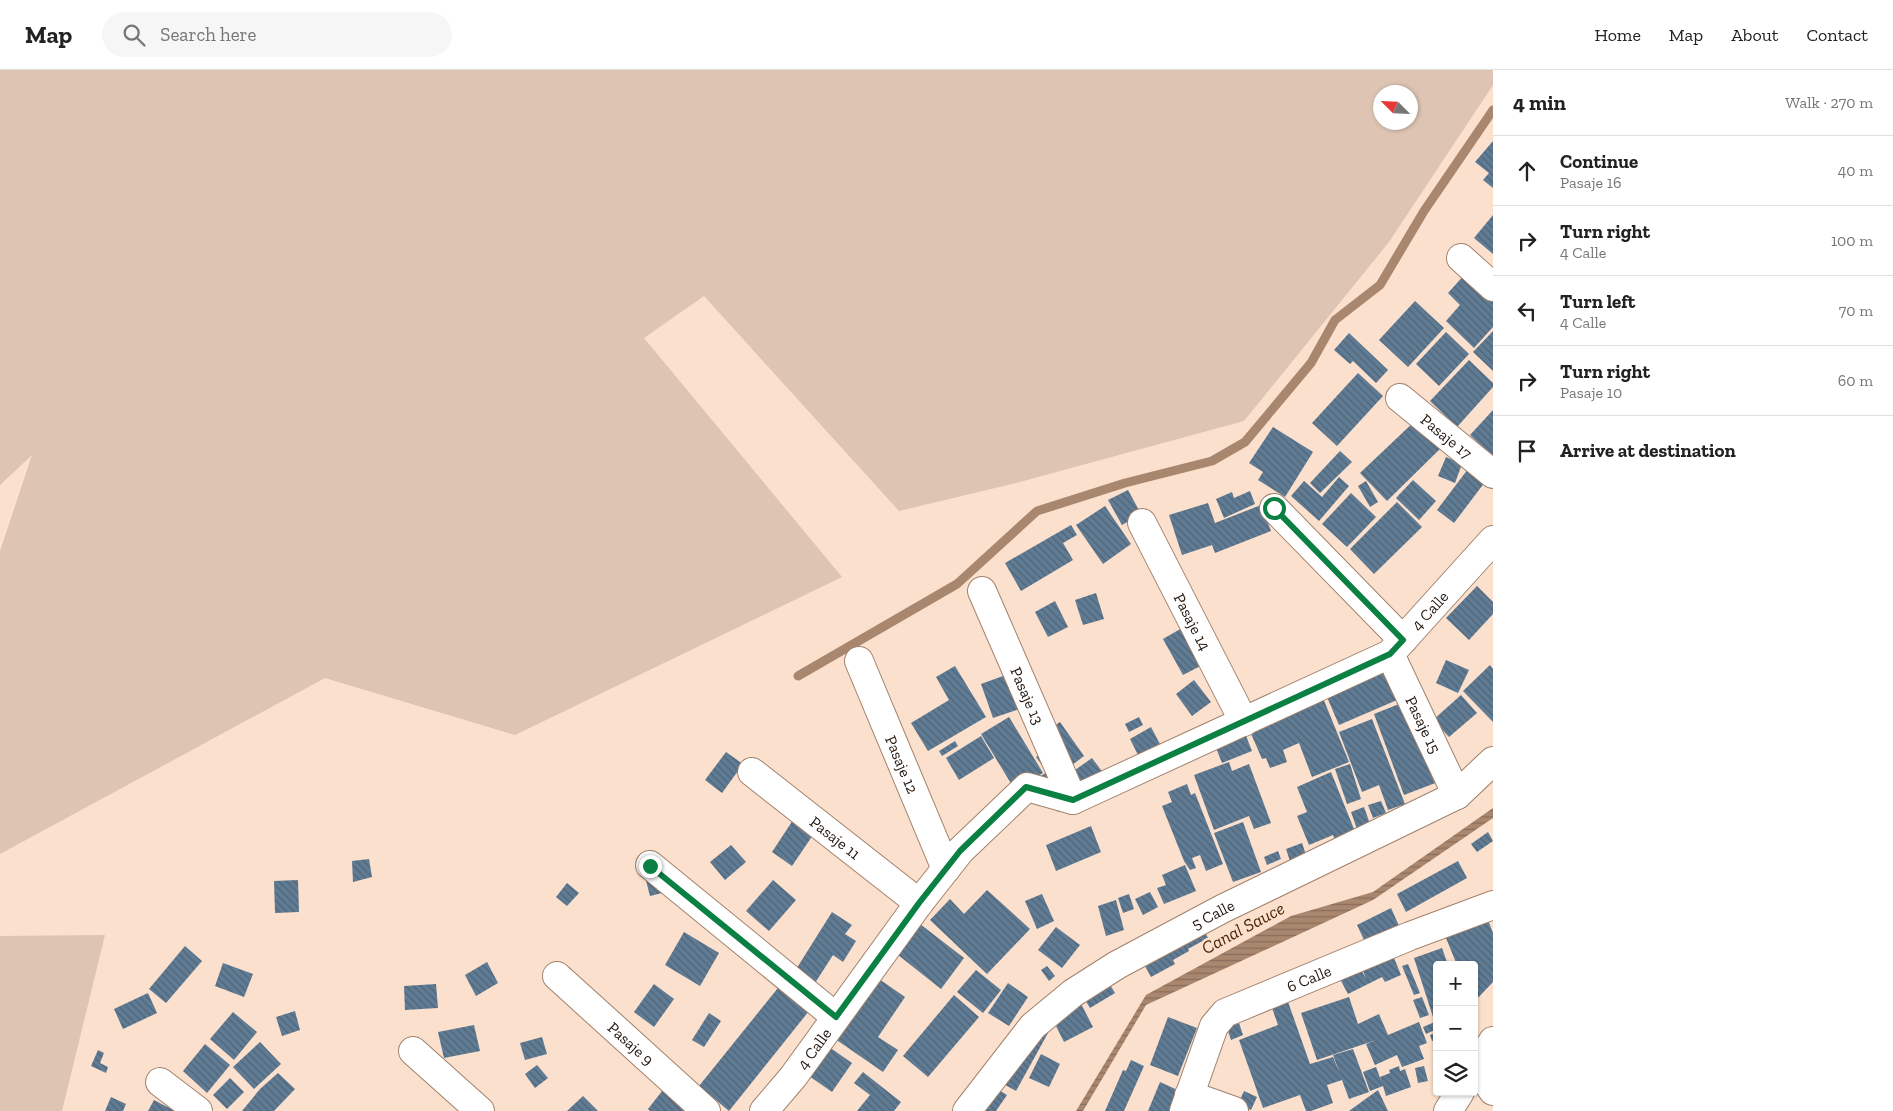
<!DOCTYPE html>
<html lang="en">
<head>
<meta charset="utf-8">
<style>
	:root { --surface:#fff; --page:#f6f6f6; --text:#222; --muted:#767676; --line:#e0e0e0 }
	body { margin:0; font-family:"Zilla Slab",serif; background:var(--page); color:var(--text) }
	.controls { position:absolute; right:15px; bottom:15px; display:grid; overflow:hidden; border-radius:5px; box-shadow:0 1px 4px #0004 }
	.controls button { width:45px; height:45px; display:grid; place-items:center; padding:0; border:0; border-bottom:1px solid var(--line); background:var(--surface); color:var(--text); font:25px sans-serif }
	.compass { position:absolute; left:1373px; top:15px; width:45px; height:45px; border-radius:50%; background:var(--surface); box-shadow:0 1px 4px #0004; rotate:294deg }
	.stop { position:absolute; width:15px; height:15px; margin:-11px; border:4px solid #0b8043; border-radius:50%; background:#fff }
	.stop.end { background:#0b8043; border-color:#fff; box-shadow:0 1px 5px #0008 }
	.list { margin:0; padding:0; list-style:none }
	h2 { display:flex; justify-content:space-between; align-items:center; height:65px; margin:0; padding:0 20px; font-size:21px }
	h2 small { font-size:16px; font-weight:400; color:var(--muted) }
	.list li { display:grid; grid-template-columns:32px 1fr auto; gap:15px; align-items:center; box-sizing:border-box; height:70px; padding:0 20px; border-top:1px solid var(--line) }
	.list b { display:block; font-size:19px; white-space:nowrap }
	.list p { margin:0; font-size:16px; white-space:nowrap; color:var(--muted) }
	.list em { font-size:16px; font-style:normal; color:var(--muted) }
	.icon { flex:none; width:28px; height:28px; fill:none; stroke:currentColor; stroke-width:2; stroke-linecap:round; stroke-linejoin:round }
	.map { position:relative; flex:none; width:1493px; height:1041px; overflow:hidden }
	header { display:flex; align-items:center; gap:30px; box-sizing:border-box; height:70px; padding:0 25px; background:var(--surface); border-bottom:1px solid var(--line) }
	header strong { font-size:24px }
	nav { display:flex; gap:28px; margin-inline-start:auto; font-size:18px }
	.search { width:350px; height:45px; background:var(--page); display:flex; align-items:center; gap:12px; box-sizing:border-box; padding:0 18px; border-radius:28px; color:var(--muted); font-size:19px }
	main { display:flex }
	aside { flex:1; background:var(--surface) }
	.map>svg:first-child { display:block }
</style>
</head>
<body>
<header>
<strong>Map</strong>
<div class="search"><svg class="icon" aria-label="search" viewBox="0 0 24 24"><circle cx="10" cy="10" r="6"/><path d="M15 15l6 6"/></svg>Search here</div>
<nav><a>Home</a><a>Map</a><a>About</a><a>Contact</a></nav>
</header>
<main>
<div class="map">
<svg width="1493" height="1041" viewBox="0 0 1493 1041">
	<defs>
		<pattern id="water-rules" width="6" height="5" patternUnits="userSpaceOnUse" patternTransform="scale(1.25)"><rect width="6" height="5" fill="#a9866e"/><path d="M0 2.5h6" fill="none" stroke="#896c59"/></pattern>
		<pattern id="building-back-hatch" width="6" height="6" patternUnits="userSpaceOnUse" patternTransform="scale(1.25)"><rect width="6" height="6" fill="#607b94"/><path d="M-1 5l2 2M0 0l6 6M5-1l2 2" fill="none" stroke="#4f6477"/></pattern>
	</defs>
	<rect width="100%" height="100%" fill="#fbe0cd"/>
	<g fill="#ddc4b3" fill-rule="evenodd">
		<path d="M0 0H1493V15L1389 172 1244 351 1016 413 899 441 704 226 644 268 842 507 515 665 325 608 0 784V481L32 385 0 415ZM1380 22H1410V52H1380Z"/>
		<polygon points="105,865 62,1041 0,1041 0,866"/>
	</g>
	<polygon fill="url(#water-rules)" points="1493,738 1493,748 1373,830 1146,935 1083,1041 1076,1041 1146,925 1291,846 1373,822"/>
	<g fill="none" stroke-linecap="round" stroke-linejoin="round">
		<polyline stroke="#a9866e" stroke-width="9" points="798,606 957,514 1037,441 1125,413 1212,391 1245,372 1311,293 1335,250 1380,215 1424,141 1493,40"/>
	</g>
	<g fill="url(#building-back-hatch)">
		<polygon points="1493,71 1493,118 1483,110 1489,103 1475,92"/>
		<polygon points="1493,145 1493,184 1474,168"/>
		<polygon points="1466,203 1493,229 1493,257 1474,278 1446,251 1460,235 1448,223"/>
		<polygon points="1415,231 1444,258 1408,297 1379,270"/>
		<polygon points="1493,261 1493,301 1473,282"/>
		<polygon points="1446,262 1469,284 1439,316 1416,294"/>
		<polygon points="1349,263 1388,300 1376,313 1353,291 1350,294 1334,280"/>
		<polygon points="1469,290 1493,313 1493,317 1457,357 1430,331"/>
		<polygon points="1358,303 1383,326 1337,376 1312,353"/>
		<polygon points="1493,340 1493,391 1482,381 1485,379 1470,365"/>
		<polygon points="1417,349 1443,376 1387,431 1360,403"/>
		<polygon points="1273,357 1313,382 1285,427 1258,410 1263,402 1249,393"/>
		<polygon points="1340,381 1352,392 1320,423 1310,413"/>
		<polygon points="1446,387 1462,394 1455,413 1438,406"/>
		<polygon points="1468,399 1485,412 1454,453 1437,440"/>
		<polygon points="1339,407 1349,416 1319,451 1291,426 1304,411 1322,427"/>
		<polygon points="1413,410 1436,431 1419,450 1396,428"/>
		<polygon points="1366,411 1378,432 1370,437 1358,416"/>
		<polygon points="1128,420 1141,444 1122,455 1108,430"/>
		<polygon points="1250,421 1255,434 1224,448 1216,429 1232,422 1234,428"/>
		<polygon points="1351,423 1376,447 1347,477 1322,454"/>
		<polygon points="1397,432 1422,457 1374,504 1350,479"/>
		<polygon points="1208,433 1215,453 1261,435 1271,461 1215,483 1212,475 1182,485 1169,445"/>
		<polygon points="1105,436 1131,474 1103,494 1076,455"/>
		<polygon points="1071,455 1077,465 1063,473 1073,490 1021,521 1005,493"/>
		<polygon points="1477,516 1493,532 1493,544 1469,570 1446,548"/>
		<polygon points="1096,523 1104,549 1083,555 1075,530"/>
		<polygon points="1055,531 1068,557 1048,567 1035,542"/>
		<polygon points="1189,554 1210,591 1183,605 1163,569"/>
		<polygon points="1446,590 1469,600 1458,623 1436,613"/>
		<polygon points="1490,595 1493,599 1493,652 1463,621"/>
		<polygon points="955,596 986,647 928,681 911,653 949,630 936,607"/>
		<polygon points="1392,598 1404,627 1339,655 1327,627"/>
		<polygon points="1022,599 1034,634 993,648 981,614"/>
		<polygon points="1194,610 1211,632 1192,646 1176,624"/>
		<polygon points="1461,625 1477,643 1449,667 1433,650"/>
		<polygon points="1323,628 1349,692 1312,707 1299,673 1283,680 1287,692 1270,698 1266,688 1262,689 1249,659"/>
		<polygon points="1409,630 1438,712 1404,725 1374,644"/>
		<polygon points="1009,647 1043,703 1015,720 981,664"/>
		<polygon points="1139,647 1143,655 1129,662 1125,654"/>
		<polygon points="1372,649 1405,734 1388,740 1379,715 1362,722 1339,662"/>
		<polygon points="1060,652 1084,686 1047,714 1041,706 1047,702 1036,687 1048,678 1040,666"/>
		<polygon points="1151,657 1161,676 1139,687 1130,669"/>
		<polygon points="1244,661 1252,681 1222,693 1214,673"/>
		<polygon points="981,666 994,688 959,710 946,688"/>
		<polygon points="955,671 958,676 942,686 939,681"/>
		<polygon points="726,682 743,694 722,723 705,710"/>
		<polygon points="1092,688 1107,708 1058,742 1044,722"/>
		<polygon points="1229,692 1232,701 1249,694 1271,753 1254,759 1249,746 1214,760 1194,705"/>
		<polygon points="1350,694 1361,729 1347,734 1335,699"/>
		<polygon points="1331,702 1356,764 1336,773 1333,765 1309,775 1297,746 1307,742 1297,717"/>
		<polygon points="1187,714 1191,725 1195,723 1223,794 1206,801 1200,785 1192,788 1196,798 1190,800 1184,791 1162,736 1172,732 1168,722"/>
		<polygon points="1381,731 1386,743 1373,748 1368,735"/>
		<polygon points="1364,737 1370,754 1357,759 1351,742"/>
		<polygon points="795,747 815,762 792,796 772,782"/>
		<polygon points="1243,752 1261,802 1233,812 1214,763"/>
		<polygon points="1091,756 1101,782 1056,801 1046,775"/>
		<polygon points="1488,762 1493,771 1477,782 1471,774"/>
		<polygon points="1302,773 1306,785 1290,791 1286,779"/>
		<polygon points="731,775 746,792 725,810 710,792"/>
		<polygon points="1278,781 1281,789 1267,795 1264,787"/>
		<polygon points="369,789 372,807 353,812 352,791"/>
		<polygon points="1458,791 1467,808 1406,842 1397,824"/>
		<polygon points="642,795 670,821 650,826"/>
		<polygon points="1185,795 1196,821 1164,834 1157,818 1166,815 1162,805"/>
		<polygon points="298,810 299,842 275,843 274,811"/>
		<polygon points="773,810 796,830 769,861 746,841"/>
		<polygon points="567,813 579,823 567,836 556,827"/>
		<polygon points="987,820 1030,859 987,904 930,850 950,829 964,844"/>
		<polygon points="1150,822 1158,837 1143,845 1135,829"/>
		<polygon points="1042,824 1054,851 1037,859 1025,831"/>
		<polygon points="1129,824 1134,839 1123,843 1118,828"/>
		<polygon points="1116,830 1124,860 1106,866 1098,836"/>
		<polygon points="1391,838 1400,858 1366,874 1357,855"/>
		<polygon points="832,842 852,855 845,864 856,871 843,892 833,885 815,913 795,901"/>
		<polygon points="911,847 964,888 941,919 888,877"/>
		<polygon points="1488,850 1493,863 1493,912 1474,932 1474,895 1457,895 1446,868"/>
		<polygon points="1201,854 1208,868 1188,879 1189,881 1173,890 1175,894 1151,907 1137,881"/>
		<polygon points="1056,857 1080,875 1062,898 1038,880"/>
		<polygon points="684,862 719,883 700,916 665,895"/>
		<polygon points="185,876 202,891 166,933 149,919"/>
		<polygon points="1442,878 1448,895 1437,895 1437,949 1434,950 1414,888"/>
		<polygon points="1394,888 1401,905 1385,912 1382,907 1348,924 1340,909 1361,899 1366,910 1363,901"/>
		<polygon points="487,892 498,913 476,926 465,905"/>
		<polygon points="223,893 253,904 244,927 215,916"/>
		<polygon points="1408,894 1420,923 1414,925 1402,896"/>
		<polygon points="1047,896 1055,906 1049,911 1041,900"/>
		<polygon points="976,900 1001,920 983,943 957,922"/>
		<polygon points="869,902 905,927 878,967 898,980 883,1002 828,964"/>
		<polygon points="1104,905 1115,923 1090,938 1079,920"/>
		<polygon points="782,913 813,936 729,1041 699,1016"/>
		<polygon points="1008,913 1028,927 1009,956 988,943"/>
		<polygon points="436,914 438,938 405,940 404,916"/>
		<polygon points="654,914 674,929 654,957 634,942"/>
		<polygon points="148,923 157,943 123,959 114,939"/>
		<polygon points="1076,924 1093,957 1064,972 1047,938"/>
		<polygon points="954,925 979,947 928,1007 903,986"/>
		<polygon points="1349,927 1358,954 1379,944 1388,965 1419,952 1427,973 1419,976 1424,989 1402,997 1397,985 1375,995 1366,974 1376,970 1317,990 1301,943"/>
		<polygon points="1422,927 1429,945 1420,948 1413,930"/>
		<polygon points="1287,929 1310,994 1333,987 1340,1004 1333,985 1353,979 1369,1022 1349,1029 1342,1010 1327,1015 1333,1033 1311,1041 1306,1041 1300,1025 1263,1038 1239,970 1278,955 1271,935"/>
		<polygon points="295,941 300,960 282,966 276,947"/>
		<polygon points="233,942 257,962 234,990 210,969"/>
		<polygon points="709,943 721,951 704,977 692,970"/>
		<polygon points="1168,947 1197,958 1178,1006 1150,995"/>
		<polygon points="1437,951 1437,959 1426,964 1423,957"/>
		<polygon points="1239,953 1243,965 1231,970 1227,958"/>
		<polygon points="1032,954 1048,963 1016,1021 1000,1012"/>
		<polygon points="474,955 480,981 444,988 438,962"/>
		<polygon points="1437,962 1437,970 1432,971 1430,965"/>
		<polygon points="542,967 547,984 525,990 520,973"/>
		<polygon points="260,972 281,994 254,1019 233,997"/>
		<polygon points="822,972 852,993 832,1022 802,1001"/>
		<polygon points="205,974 230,995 207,1023 183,1001"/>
		<polygon points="98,980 104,983 100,993 108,997 106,1003 91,996"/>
		<polygon points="1041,984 1060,994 1049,1017 1029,1008"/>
		<polygon points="1131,990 1144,996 1124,1041 1105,1041 1123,1000 1126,1001"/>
		<polygon points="537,995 548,1008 535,1018 525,1004"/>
		<polygon points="1399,996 1400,1001 1405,999 1411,1017 1386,1026 1383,1016 1370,1021 1363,1002 1376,997 1382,1013 1380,1007 1390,1003 1389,1000"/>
		<polygon points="1424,996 1428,1011 1418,1013 1415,998"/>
		<polygon points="863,1002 901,1032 894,1041 857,1041 870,1025 854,1013"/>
		<polygon points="278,1003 295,1019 274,1041 242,1041 260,1019"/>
		<polygon points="230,1008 244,1022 227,1039 213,1025"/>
		<polygon points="1160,1012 1182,1022 1173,1041 1148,1041"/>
		<polygon points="666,1016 697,1041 650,1041 648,1039"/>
		<polygon points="994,1017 1007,1025 996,1041 979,1041"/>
		<polygon points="1378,1020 1388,1041 1349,1041"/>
		<polygon points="1244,1021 1257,1027 1251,1040 1238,1034"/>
		<polygon points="583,1026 598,1041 567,1041"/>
		<polygon points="111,1027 126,1034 123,1041 105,1041"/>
		<polygon points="154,1030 175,1041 148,1041"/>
	</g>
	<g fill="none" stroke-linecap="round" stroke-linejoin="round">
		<defs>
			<g id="minor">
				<polyline points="1461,188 1493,217"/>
				<path id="s1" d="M1400 328 1493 404"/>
				<polyline points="1274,438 1403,570"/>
				<path id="s2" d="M1142 453 1244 652"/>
				<path id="s3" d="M982 521 1073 730"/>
				<path id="s4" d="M1390 584 1457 725"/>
				<path id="s5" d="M859 591 946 799"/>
				<path id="s6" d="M752 702 919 833"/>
				<polyline points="650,795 836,947"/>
				<path id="s7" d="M557 906 706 1041"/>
				<polyline points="413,981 480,1041"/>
				<polyline points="1476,997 1493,1021"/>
				<polyline points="1474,1000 1493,971"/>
				<polyline points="160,1012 198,1041"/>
				<polyline points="1189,1025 1234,1041"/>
				<path id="s8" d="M764 1041 793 1007 919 833 960 781 1027 717 1073 730 1390 584 1493 470"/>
				<path id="s9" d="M967 1041 1033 956 1073 923 1117 895 1222 839 1457 725 1493 691"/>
				<path id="s10" d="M1184 1041 1214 956 1225 943 1410 866 1493 835"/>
				<polyline points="1448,1041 1460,1022"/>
			</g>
		</defs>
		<use href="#minor" stroke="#a1826c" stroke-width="30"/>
		<use href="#minor" stroke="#fff" stroke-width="28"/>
	</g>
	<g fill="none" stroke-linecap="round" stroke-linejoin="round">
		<polyline stroke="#0b8043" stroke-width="6" points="650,796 836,947 919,833 960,781 1026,717 1073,730 1390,584 1403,570 1274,438"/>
	</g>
	<g text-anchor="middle" stroke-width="5" stroke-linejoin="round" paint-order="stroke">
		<g font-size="16" fill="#20140c" stroke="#fbe0cd">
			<text dy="6" stroke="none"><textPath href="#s1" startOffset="60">Pasaje 17</textPath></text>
			<text dy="6" stroke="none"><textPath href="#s8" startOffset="874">4 Calle</textPath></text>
			<text dy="6" stroke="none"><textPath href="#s2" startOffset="111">Pasaje 14</textPath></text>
			<text dy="6" stroke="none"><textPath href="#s3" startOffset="114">Pasaje 13</textPath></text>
			<text dy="6" stroke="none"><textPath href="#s4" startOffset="78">Pasaje 15</textPath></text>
			<text dy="6" stroke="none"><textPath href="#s5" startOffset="112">Pasaje 12</textPath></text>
			<text dy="6" stroke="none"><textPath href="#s6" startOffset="106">Pasaje 11</textPath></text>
			<text dy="6" stroke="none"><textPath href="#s9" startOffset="320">5 Calle</textPath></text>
			<text dy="6" stroke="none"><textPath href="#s10" startOffset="198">6 Calle</textPath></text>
			<text dy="6" stroke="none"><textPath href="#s7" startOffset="100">Pasaje 9</textPath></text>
			<text dy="6" stroke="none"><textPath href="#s8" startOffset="80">4 Calle</textPath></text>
		</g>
		<g font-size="18" font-style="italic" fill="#492607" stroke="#fbe0cd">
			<text transform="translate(1243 858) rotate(-28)" y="6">Canal Sauce</text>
		</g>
	</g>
</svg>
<div class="controls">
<button>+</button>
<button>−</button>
<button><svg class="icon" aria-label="layers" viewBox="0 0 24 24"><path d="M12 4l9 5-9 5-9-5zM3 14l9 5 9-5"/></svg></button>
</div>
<svg class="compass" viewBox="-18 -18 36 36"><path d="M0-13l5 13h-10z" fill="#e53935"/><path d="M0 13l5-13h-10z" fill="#767676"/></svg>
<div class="stop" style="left:1274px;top:438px"></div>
<div class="stop end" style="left:650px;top:796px"></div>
</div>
<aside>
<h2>4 min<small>Walk · 270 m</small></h2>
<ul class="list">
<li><svg class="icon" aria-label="ahead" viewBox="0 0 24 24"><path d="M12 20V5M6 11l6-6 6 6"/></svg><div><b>Continue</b><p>Pasaje 16</p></div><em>40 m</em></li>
<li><svg class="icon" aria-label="right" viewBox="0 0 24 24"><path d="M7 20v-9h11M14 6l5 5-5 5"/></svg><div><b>Turn right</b><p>4 Calle</p></div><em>100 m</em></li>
<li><svg class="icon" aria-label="left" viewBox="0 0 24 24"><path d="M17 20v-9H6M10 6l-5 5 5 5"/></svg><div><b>Turn left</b><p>4 Calle</p></div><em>70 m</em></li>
<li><svg class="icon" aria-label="right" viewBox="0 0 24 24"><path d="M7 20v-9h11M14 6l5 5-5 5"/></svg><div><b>Turn right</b><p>Pasaje 10</p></div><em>60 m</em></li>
<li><svg class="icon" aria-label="arrive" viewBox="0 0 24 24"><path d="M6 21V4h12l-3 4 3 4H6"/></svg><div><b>Arrive at destination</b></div></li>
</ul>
</aside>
</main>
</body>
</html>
